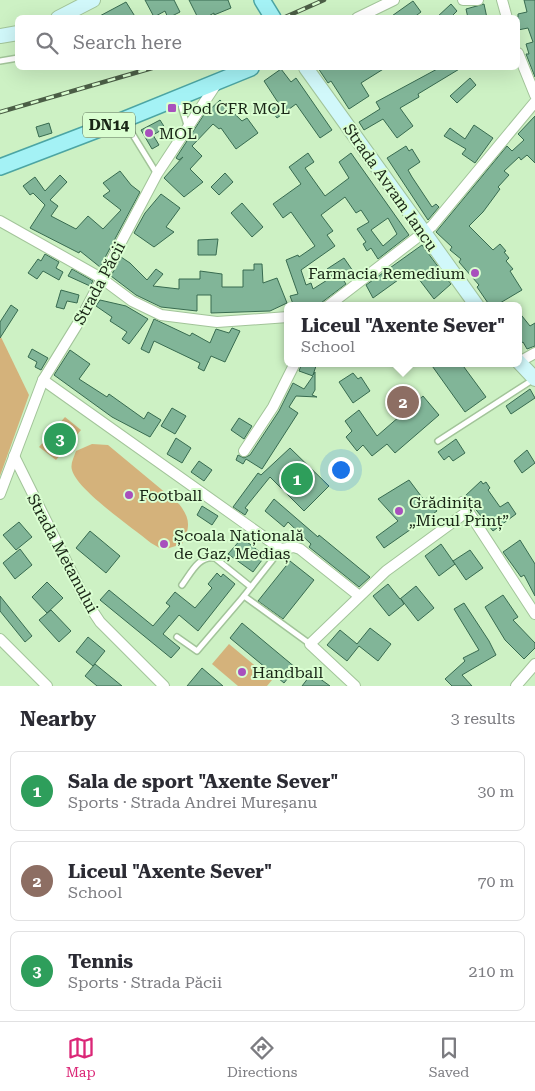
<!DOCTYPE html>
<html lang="en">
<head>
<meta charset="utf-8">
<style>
	:root { --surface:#fff; --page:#f7f7f7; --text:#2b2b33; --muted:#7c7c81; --line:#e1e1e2; --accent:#db2777 }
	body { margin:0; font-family:"Roboto Serif",serif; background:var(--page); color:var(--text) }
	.you { position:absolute; left:340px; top:469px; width:18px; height:18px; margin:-12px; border:4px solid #fff; border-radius:50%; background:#1a73e8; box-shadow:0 0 0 8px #1a73e833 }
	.badge { display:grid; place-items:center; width:32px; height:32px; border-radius:50%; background:var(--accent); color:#fff; font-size:16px; font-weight:700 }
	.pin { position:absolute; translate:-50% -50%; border:2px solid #fff; box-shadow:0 1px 5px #0006 }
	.popup { position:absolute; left:284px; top:302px; width:238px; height:65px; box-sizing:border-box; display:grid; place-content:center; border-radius:8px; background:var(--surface); filter:drop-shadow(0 1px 4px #0005); font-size:16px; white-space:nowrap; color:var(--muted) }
	.popup b { font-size:19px; color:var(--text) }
	.popup::after { content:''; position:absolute; left:50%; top:100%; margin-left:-10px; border:10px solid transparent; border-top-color:var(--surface) }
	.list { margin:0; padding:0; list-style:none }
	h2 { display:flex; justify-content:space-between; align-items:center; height:65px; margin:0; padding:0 20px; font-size:21px }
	h2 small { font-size:16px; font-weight:400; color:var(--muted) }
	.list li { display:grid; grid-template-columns:32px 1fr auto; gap:15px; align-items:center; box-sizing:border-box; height:80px; margin:0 10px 10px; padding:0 10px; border:1px solid var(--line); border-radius:8px }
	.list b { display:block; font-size:19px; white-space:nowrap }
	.list p { margin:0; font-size:16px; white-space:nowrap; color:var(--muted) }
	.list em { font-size:16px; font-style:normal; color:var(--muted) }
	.icon { flex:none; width:28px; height:28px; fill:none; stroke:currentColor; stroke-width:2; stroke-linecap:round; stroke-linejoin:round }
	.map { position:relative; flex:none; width:535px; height:686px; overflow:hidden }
	.search { position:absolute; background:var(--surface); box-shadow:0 5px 20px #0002; left:15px; right:15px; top:15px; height:55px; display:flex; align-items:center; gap:12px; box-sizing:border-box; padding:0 18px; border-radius:8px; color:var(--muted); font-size:19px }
	.sheet { height:335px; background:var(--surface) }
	nav { display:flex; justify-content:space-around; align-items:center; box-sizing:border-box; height:70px; border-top:1px solid var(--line); background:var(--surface); font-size:14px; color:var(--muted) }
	nav a { display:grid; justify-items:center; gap:2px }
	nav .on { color:var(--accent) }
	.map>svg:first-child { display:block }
</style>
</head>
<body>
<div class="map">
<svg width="535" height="686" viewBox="0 0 535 686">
	<rect width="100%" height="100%" fill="#cdf1c4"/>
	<g fill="#d4b27b">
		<polygon points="0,335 29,395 0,476"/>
		<polygon points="65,417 81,430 56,460 39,447"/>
		<path d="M92 444 108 445 179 504C191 519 190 528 182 544L163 550 151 543C133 528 77 490 72 470 70 464 74 457 76 451Z"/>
		<polygon points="229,644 272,680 267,686 238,686 212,664"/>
	</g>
	<g fill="#81b598" stroke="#386b50" fill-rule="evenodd">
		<polygon points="145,0 174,0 180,12 168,18 165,11 154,17"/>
		<polygon points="189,0 228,0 231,8 214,15 214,13 205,18 198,18"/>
		<polygon points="524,0 535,0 535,77 526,54 529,54 526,44 533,42 528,28 518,30 518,14 527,12"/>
		<polygon points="413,1 421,12 413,18 389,18"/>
		<polygon points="126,2 136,18 96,18"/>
		<polygon points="451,4 457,11 450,18 436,18"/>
		<polygon points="484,4 487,18 468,18 466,9"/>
		<polygon points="318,68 385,68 361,83 369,96 349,109 331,81 328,83"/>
		<polygon points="439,68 461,68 418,94 419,97 400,108 413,126 397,138 383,119 364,130 359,122 380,109 376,102"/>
		<polygon points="281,69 291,82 296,78 332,130 320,138 296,104 277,118 271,110 279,104 264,81"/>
		<polygon points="470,78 476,85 457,103 450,96"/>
		<polygon points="220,100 242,121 247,118 258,133 236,149 221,128 219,129 213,124 192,146 202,156 190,169 203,182 184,197 164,178 183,157 179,160 176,158 203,116"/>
		<polygon points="535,116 535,163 527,155 521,160 519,157 504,171 509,175 498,187 500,189 483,212 469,226 493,250 500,244 506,251 504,252 509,258 506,261 513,269 510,271 522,290 495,306 490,306 477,287 479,285 459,262 461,259 450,250 452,247 436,232 507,146 512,151 524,140 518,134"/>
		<polygon points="160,120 165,128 153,135 159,145 152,149 141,130"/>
		<polygon points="49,123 52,133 39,137 36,127"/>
		<polygon points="474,125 493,138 475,163 462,154 466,149 444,136 450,128 465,139"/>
		<polygon points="406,146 409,151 412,149 420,162 408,170 412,177 432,207 436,204 439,207 428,220 387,158"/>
		<path d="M308 153 314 162 305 168 325 196 349 178 339 162 351 153 409 235 378 259 371 248 367 251 363 244 366 242 357 229 369 222 361 210 356 213 345 197 321 215 333 231 327 235 335 246 301 270 306 285 311 283 313 289 332 277 327 269 344 258 353 271 342 278 346 284 321 303 314 306H298L297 303 293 304 290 296 298 294 286 260 298 255 299 257 315 246 291 212 283 218 273 204 301 184 289 167ZM388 218 397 234 383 246 371 230Z"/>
		<polygon points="120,171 131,185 140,192 100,267 80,251 79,253 30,228 45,205 33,193 30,195 23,186 35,177 45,191 60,175 67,182 50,200 58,206 51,216 76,229 88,216 103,229 121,210 103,196 110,191 103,183"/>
		<polygon points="225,173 233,182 219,195 211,187"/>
		<polygon points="161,194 180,208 166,227 174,232 154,247 134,233 145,213"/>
		<polygon points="242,203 263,227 252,237 231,213"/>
		<polygon points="218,239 216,255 198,255 198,240"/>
		<polygon points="422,245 451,284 434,299 412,270 373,298 366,285"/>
		<polygon points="45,254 59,262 56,268 63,272 59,280 43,271 37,279 28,273 38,259 41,261"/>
		<polygon points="121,257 130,263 147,280 156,269 163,274 153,286 179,289 179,279 200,279 200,271 222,274 222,287 243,287 243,270 254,270 254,264 262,264 263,283 277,278 287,303 270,311 211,313 211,295 197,295 197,311 161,307 136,295 111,276"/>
		<polygon points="72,269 93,281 90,286 68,276"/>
		<polygon points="61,290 79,295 77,303 67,301 64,309 56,307"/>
		<polygon points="100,300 126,306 148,319 129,344 122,339 127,332 110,321 112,317 96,306"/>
		<polygon points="11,305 18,310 0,338 0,322"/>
		<polygon points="518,311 530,326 535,323 535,346 527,349 523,342 518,345"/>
		<polygon points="154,319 190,336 192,333 210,343 216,329 229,333 232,328 240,331 225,362 211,356 204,371 198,368 200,363 154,341 149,353 141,349"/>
		<polygon points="32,349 48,358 41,370 35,367 37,362 28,357"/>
		<polygon points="70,350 90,364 79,379 107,397 109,394 144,419 148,412 161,420 150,437 112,417 54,375"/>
		<polygon points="302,363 317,363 313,375 315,372 315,390 312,395 317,397 296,396 289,407 298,413 262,469 246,459 243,464 236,460 238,455 244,458 250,455 279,411 293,383 304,389 313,376 299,371"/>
		<polygon points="430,363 461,363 486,397 465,412"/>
		<polygon points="353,373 358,379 361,377 370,391 353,403 339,382"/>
		<polygon points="530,389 535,398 511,414 506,406"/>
		<polygon points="423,396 439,415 395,453 387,444 372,456 363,445 357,451 346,437 352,431 345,421 359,410 377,436"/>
		<polygon points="172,408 186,416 175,434 161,426"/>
		<polygon points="239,418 252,426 244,439 231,430"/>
		<polygon points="176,438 191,448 182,463 167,454"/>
		<polygon points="456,439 465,453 453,461 449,456 444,460 438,452"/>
		<polygon points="290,448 329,486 304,511 270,477 245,508 248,510 245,515 233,507 258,473 261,475"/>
		<polygon points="527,450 535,463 522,473 514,461"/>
		<polygon points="199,461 212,470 204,481 191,472"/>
		<polygon points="409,480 424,500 427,498 437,511 384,548 376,537 398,521 378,499"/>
		<polygon points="481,481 483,484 486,482 490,488 488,490 500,507 508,502 516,514 493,531 465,496"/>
		<polygon points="274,499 318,537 319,535 370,577 359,587 309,547 311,544 288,522 284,527 265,511"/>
		<polygon points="202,506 218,516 212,525 197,515"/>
		<polygon points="19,522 32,537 16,550 3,535"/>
		<polygon points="90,531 120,556 106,573 76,548"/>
		<polygon points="242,538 265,556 253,572 228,554"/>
		<polygon points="520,540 535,564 535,596 524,575 521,577 503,552"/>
		<polygon points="441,544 455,564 439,576 425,556"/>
		<polygon points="20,549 32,565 15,579 3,563"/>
		<polygon points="470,550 483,568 466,580 453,561"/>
		<polygon points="290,561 314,580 283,619 258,601"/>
		<polygon points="217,573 221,577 223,574 235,584 198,631 179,615 163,634 180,648 171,658 100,600 109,590 153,626 170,606 166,603 175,592 195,608 212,588 208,584"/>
		<polygon points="47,582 63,598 47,613 32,597"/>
		<polygon points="388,584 400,599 416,586 434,608 418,621 401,599 404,604 389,616 373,596"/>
		<polygon points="503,595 518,617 513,620 535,643 535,648 524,659 505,640 485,607"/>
		<polygon points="0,596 32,636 25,642 0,611"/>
		<polygon points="464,603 489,641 496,655 462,675 472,686 452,686 445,679 465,661 463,658 479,650 454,609"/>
		<polygon points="51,610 71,631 59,642 39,620"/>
		<polygon points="242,623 296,668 284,683 230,638"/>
		<polygon points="370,628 391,644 378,661 359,646 347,661 327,645 340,630 357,644"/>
		<polygon points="88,637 105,651 93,666 76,652"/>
		<polygon points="95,664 122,686 97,686 85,676"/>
		<polygon points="202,668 223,686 187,686"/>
		<polygon points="312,673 330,686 302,686"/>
	</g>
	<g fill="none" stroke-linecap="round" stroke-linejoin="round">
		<defs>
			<g id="service">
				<polyline points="0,61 18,58"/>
				<polyline points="179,99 187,125"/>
				<polyline points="125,122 157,174"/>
				<polyline points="438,441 534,379"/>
				<polyline points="281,549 244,596 310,644"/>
				<path d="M182 585C191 573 199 555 215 558L251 587"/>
				<polyline points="177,637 197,651 244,596"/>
			</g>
			<polyline id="pedestrian" points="462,501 468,511"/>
			<g id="minor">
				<polyline points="463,0 478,0"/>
				<polyline points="502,0 507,18"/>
				<polyline points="357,18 394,0"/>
				<polyline points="518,53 535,95"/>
				<polyline points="0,221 101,278 132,301 161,315 217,322 288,317"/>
				<polyline points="328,306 432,226 535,102"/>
				<polyline points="519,362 535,353"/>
				<polyline points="43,380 281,549 294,547 300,549 358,595"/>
				<polyline points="244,451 273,407 295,363"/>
				<polyline points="14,456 86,601 100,622 164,686"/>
				<polyline points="0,494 43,380 80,320 157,174 217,83"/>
				<polyline points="0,639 47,686"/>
				<polyline points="355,686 310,644 386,571 468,511 535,614"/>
				<polyline points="516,686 535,664"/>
			</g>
			<g id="secondary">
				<polyline points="58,18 93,0"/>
				<polyline points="0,36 18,33"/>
				<polyline points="306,68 477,306"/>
				<polyline points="518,361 535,379"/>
			</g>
			<g id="primary">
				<polyline points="262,0 273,18"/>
				<polyline points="0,167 123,120 251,68"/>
			</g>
		</defs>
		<use href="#service" stroke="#a2c499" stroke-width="8"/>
		<use href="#pedestrian" stroke="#a2c499" stroke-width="10"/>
		<use href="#minor" stroke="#a2c499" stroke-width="12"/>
		<use href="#secondary" stroke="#a2c499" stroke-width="16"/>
		<use href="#primary" stroke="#4ca5a3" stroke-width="18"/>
		<use href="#service" stroke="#fff" stroke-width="5"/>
		<use href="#pedestrian" stroke="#fff" stroke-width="8"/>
		<use href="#minor" stroke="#fff" stroke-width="10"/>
		<use href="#secondary" stroke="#d1f8fa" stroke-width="14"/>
		<use href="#primary" stroke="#a4f2f5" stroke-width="15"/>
		<defs>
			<g id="rail">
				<polyline points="283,18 324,0"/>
				<polyline points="0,112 152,68"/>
			</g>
		</defs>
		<use href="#rail" stroke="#4b5e46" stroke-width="4.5"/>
		<use href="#rail" stroke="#dafed1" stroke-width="2.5" stroke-dasharray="8" stroke-linecap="butt"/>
	</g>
	<g fill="#a850bd" stroke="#dafed1" stroke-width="2">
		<rect x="167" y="103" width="10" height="10" rx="2.5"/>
		<circle cx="149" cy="133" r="5"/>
		<circle cx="475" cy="273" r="5"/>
		<circle cx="129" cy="495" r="5"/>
		<circle cx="399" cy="511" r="5"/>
		<circle cx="164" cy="544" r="5"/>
		<circle cx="242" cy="672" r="5"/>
	</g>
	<g text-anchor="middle" stroke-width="4" stroke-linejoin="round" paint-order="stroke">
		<rect fill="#dafed1" stroke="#53674e" stroke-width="1" x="83" y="112.5" width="52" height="25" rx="4"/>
		<g font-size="15" font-weight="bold" fill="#192616">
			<text x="109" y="130">DN14</text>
		</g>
		<g font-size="16" fill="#192616" stroke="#dafed1" text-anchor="start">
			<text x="182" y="114">Pod CFR MOL</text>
			<text x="159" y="139">MOL</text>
			<text x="465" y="279" text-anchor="end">Farmacia Remedium</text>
			<text x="139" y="501">Football</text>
			<text x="409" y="508">Grădinița<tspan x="409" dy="18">„Micul Prinț”</tspan></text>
			<text x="174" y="541">Școala Națională<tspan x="174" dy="18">de Gaz, Mediaș</tspan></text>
			<text x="252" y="678">Handball</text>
		</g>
		<g font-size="16" fill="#192616" stroke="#dafed1">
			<text transform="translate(391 187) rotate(55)" y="6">Strada Avram Iancu</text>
			<text transform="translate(99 283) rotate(-62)" y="6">Strada Păcii</text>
			<text transform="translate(63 553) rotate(62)" y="6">Strada Metanului</text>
		</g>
	</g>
</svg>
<div class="you"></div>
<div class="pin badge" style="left:297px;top:479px;background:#2e9e5b">1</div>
<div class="pin badge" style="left:403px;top:402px;background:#8d6e63">2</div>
<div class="popup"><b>Liceul &quot;Axente Sever&quot;</b>School</div>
<div class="pin badge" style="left:60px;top:439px;background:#2e9e5b">3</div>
<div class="search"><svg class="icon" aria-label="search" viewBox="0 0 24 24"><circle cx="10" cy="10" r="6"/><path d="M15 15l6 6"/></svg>Search here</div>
</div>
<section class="sheet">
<h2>Nearby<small>3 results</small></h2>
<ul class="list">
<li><span class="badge" style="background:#2e9e5b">1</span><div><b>Sala de sport &quot;Axente Sever&quot;</b><p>Sports · Strada Andrei Mureșanu</p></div><em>30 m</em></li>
<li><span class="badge" style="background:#8d6e63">2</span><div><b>Liceul &quot;Axente Sever&quot;</b><p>School</p></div><em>70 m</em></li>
<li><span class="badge" style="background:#2e9e5b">3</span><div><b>Tennis</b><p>Sports · Strada Păcii</p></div><em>210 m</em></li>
</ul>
</section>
<nav>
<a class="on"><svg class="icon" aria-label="map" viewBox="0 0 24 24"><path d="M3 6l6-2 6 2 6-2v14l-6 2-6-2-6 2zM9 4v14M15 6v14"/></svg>Map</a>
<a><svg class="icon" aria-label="directions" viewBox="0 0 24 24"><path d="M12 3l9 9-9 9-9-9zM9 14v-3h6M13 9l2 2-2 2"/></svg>Directions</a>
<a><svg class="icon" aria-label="saved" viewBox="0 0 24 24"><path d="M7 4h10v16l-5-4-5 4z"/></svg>Saved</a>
</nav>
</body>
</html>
